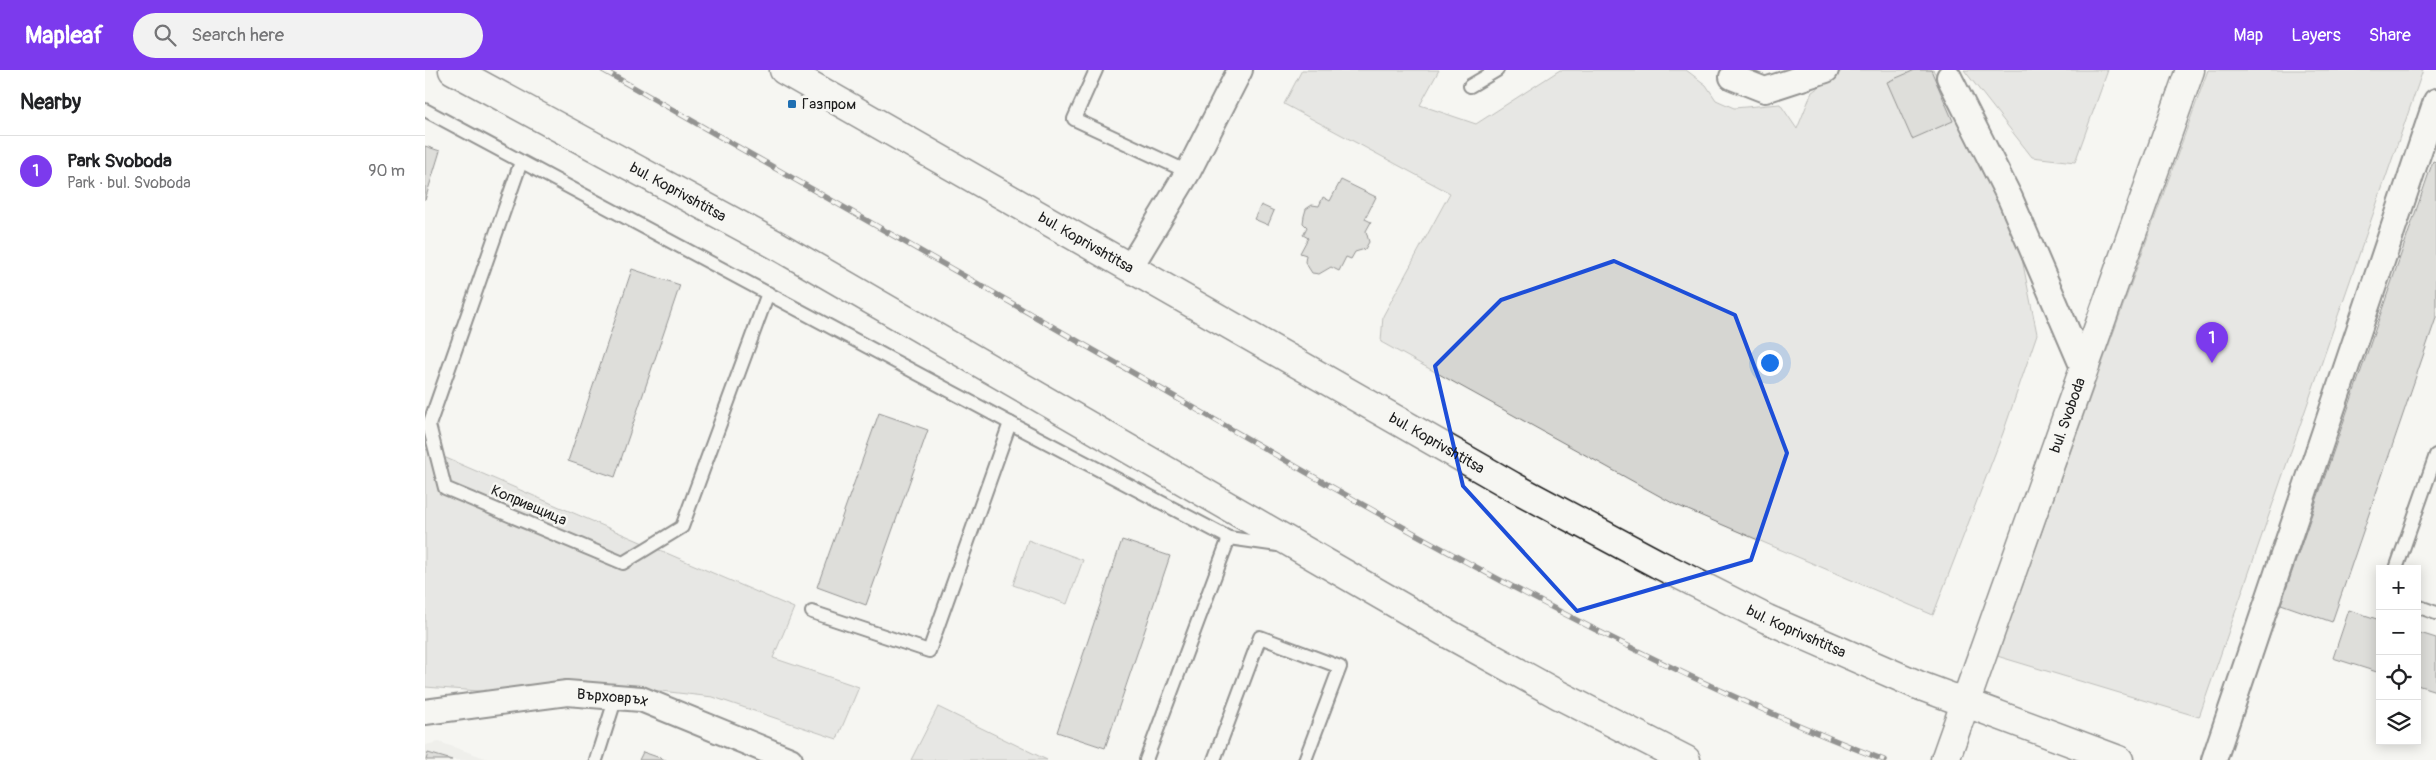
<!DOCTYPE html>
<html lang="en">
<head>
<meta charset="utf-8">
<style>
	:root { --surface:#fff; --page:#f2f2f2; --text:#202124; --muted:#757577; --line:#e0e0e0; --accent:#7c3aed }
	body { margin:0; font-family:Pangolin,sans-serif; background:var(--page); color:var(--text) }
	.controls { position:absolute; right:15px; bottom:15px; display:grid; overflow:hidden; border-radius:0px; box-shadow:0 2px 12px #0003 }
	.controls button { width:45px; height:45px; display:grid; place-items:center; padding:0; border:0; border-bottom:1px solid var(--line); background:var(--surface); color:var(--text); font:25px sans-serif }
	.you { position:absolute; left:1344px; top:292px; width:18px; height:18px; margin:-12px; border:4px solid #fff; border-radius:50%; background:#1a73e8; box-shadow:0 0 0 8px #1a73e833 }
	.badge { display:grid; place-items:center; width:32px; height:32px; border-radius:50%; background:var(--accent); color:#fff; font-size:16px; font-weight:700 }
	.pin { position:absolute; translate:-50% -41px; filter:drop-shadow(0 1px 2px #0008) }
	.pin::after { content:''; position:absolute; top:26px; width:18px; height:15px; background:inherit; clip-path:polygon(0 0,100% 0,50% 100%) }
	.list { margin:0; padding:0; list-style:none }
	h2 { display:flex; justify-content:space-between; align-items:center; height:65px; margin:0; padding:0 20px; font-size:21px }
	h2 small { font-size:16px; font-weight:400; color:var(--muted) }
	.list li { display:grid; grid-template-columns:32px 1fr auto; gap:15px; align-items:center; box-sizing:border-box; height:70px; padding:0 20px; border-top:1px solid var(--line) }
	.list b { display:block; font-size:19px; white-space:nowrap }
	.list p { margin:0; font-size:16px; white-space:nowrap; color:var(--muted) }
	.list em { font-size:16px; font-style:normal; color:var(--muted) }
	.icon { flex:none; width:28px; height:28px; fill:none; stroke:currentColor; stroke-width:2; stroke-linecap:round; stroke-linejoin:round }
	.map { position:relative; flex:none; width:2011px; height:690px; overflow:hidden }
	header { display:flex; align-items:center; gap:30px; box-sizing:border-box; height:70px; padding:0 25px; background:var(--accent); color:#fff }
	header strong { font-size:24px }
	nav { display:flex; gap:28px; margin-inline-start:auto; font-size:18px }
	.search { width:350px; height:45px; background:var(--page); display:flex; align-items:center; gap:12px; box-sizing:border-box; padding:0 18px; border-radius:28px; color:var(--muted); font-size:19px }
	main { display:flex }
	aside { flex:1; background:var(--surface) }
	.map>svg:first-child { display:block }
</style>
</head>
<body>
<header>
<strong>Mapleaf</strong>
<div class="search"><svg class="icon" aria-label="search" viewBox="0 0 24 24"><circle cx="10" cy="10" r="6"/><path d="M15 15l6 6"/></svg>Search here</div>
<nav><a>Map</a><a>Layers</a><a>Share</a></nav>
</header>
<main>
<aside>
<h2>Nearby<small></small></h2>
<ul class="list">
<li><span class="badge">1</span><div><b>Park Svoboda</b><p>Park · bul. Svoboda</p></div><em>90 m</em></li>
</ul>
</aside>
<div class="map">
<svg width="2011" height="690" viewBox="0 0 2011 690">
	<rect width="100%" height="100%" fill="#f6f6f2"/>
	<filter id="ink" filterUnits="userSpaceOnUse"><feTurbulence type="fractalNoise" baseFrequency=".02" numOctaves="2"/><feDisplacementMap in="SourceGraphic" scale="10" xChannelSelector="R" yChannelSelector="G"/><feConvolveMatrix kernelMatrix="1 2 1 2 8 2 1 2 1" color-interpolation-filters="sRGB"/></filter>
	<g filter="url(#ink)">
		<polygon fill="#e6e6e2" points="14,672 66,690 0,690 0,675"/>
		<g fill="#d6d6d2" stroke="#797977">
			<polygon points="877,0 1014,0 995,35 1051,54 1135,0 1261,0 1281,15 1291,30 1309,38 1355,34 1372,59 1387,22 1418,0 1508,0 1516,12 1595,179 1612,264 1578,363 1508,545 1249,434 956,272 958,246 1025,123 859,34"/>
			<polygon points="1539,0 1683,0 1650,92 1607,87"/>
			<polygon points="1783,0 1998,0 1774,647 1572,586"/>
			<polygon points="0,379 369,538 348,588 434,617 412,669 288,627 192,616 54,621 0,617"/>
			<polygon points="603,470 658,490 642,534 588,515"/>
			<polygon points="513,637 622,690 486,690"/>
		</g>
		<g fill="#c0c0bd" stroke="#1c1c1c">
			<polygon points="1490,0 1506,0 1528,51 1487,69 1462,12"/>
			<polygon points="0,76 15,81 0,130"/>
			<polygon points="2008,91 2011,92 2011,248 1907,552 1856,534"/>
			<polygon points="916,110 951,127 940,149 946,152 941,161 944,172 940,179 930,182 926,189 921,187 914,201 906,197 894,204 887,203 880,192 881,185 875,183 883,168 878,165 882,157 878,153 879,146 881,139 887,135 894,136 898,127 905,131"/>
			<polygon points="836,135 849,141 843,155 829,149"/>
			<polygon points="207,199 255,215 190,407 143,391"/>
			<polygon points="454,343 503,360 441,535 392,517"/>
			<polygon points="697,470 745,486 680,678 632,662"/>
			<polygon points="1924,540 1955,550 1955,603 1908,588"/>
			<polygon points="1992,562 2011,568 2011,621 1992,615"/>
			<polygon points="218,682 241,690 214,690"/>
			<polygon points="3,683 27,690 1,690"/>
		</g>
		<g fill="none" stroke-linecap="round" stroke-linejoin="round">
			<defs>
				<g id="lane">
					<polyline points="671,0 649,49 763,102"/>
					<polyline points="1045,16 1072,0"/>
					<polyline points="0,40 585,353 804,468"/>
					<polyline points="96,92 4,355 20,418 198,493 257,457 343,223"/>
					<polyline points="1971,499 2011,385"/>
					<polyline points="1992,536 2011,543"/>
					<polyline points="387,542 504,581 585,353"/>
					<polyline points="171,690 191,627"/>
					<polyline points="721,690 804,468 853,475"/>
					<polyline points="789,690 835,567 915,597 880,690"/>
				</g>
				<g id="street">
					<polyline points="1307,7 1340,20 1401,0"/>
					<polyline points="1524,7 1585,128 1659,300"/>
					<polyline points="706,196 763,102 815,0"/>
					<path id="s1" d="M0 642 142 623 216 629 365 690"/>
					<polyline points="1789,690 2011,31"/>
				</g>
				<g id="secondary">
					<path id="s2" d="M28 0 353 176 1020 562 1134 625 1261 690"/>
					<path id="s3" d="M359 0 1087 416 1233 494 1342 549 1493 615 1694 690"/>
					<path id="s4" d="M1520 690 1765 0"/>
				</g>
			</defs>
			<use href="#lane" stroke="#1c1c1c" stroke-width="16"/>
			<use href="#street" stroke="#1c1c1c" stroke-width="28"/>
			<use href="#secondary" stroke="#1c1c1c" stroke-width="31"/>
			<use href="#lane" stroke="#f6f6f2" stroke-width="12"/>
			<use href="#street" stroke="#f6f6f2" stroke-width="24"/>
			<use href="#secondary" stroke="#f6f6f2" stroke-width="28"/>
			<defs>
				<path id="rail" d="M178 0C362 105 547 210 731 316 967 452 1204 591 1459 690"/>
			</defs>
			<use href="#rail" stroke="#1c1c1c" stroke-width="5.5"/>
			<use href="#rail" stroke="#f6f6f2" stroke-width="4" stroke-dasharray="11" stroke-linecap="butt"/>
		</g>
	</g>
	<path d="M0 0H2011V690H0ZM1189 191 1310 245 1362 383 1326 490 1152 541 1038 416 1010 296 1076 230Z" fill="#f6f6f2" fill-opacity=".55" fill-rule="evenodd"/>
	<path fill="none" stroke="#1d4ed8" stroke-width="4" stroke-linejoin="round" d="M1189 191 1310 245 1362 383 1326 490 1152 541 1038 416 1010 296 1076 230Z"/>
	<rect fill="#1f6fb2" stroke="#f6f6f2" stroke-width="2" x="362" y="29" width="10" height="10" rx="2.5"/>
	<g text-anchor="middle" stroke-width="5" stroke-linejoin="round" paint-order="stroke">
		<g font-size="15" fill="#1c1c1c" stroke="#f6f6f2" text-anchor="start">
			<text x="377" y="39">Газпром</text>
		</g>
		<g font-size="15" fill="#1c1c1c" stroke="#f6f6f2">
			<text dy="5" stroke="none"><textPath href="#s2" startOffset="256">bul. Koprivshtitsa</textPath></text>
			<text dy="5" stroke="none"><textPath href="#s3" startOffset="348">bul. Koprivshtitsa</textPath></text>
			<text dy="5" stroke="none"><textPath href="#s4" startOffset="366">bul. Svoboda</textPath></text>
			<text dy="5" stroke="none"><textPath href="#s3" startOffset="752">bul. Koprivshtitsa</textPath></text>
			<text transform="translate(104 435) rotate(23)" y="5">Копривщица</text>
			<text dy="5" stroke="none"><textPath href="#s3" startOffset="1158">bul. Koprivshtitsa</textPath></text>
			<text dy="5" stroke="none"><textPath href="#s1" startOffset="189">Върховръх</textPath></text>
		</g>
	</g>
</svg>
<div class="controls">
<button>+</button>
<button>−</button>
<button><svg class="icon" aria-label="locate" viewBox="0 0 24 24"><circle cx="12" cy="12" r="6"/><path d="M12 2v4M12 18v4M2 12h4M18 12h4"/></svg></button>
<button><svg class="icon" aria-label="layers" viewBox="0 0 24 24"><path d="M12 4l9 5-9 5-9-5zM3 14l9 5 9-5"/></svg></button>
</div>
<div class="you"></div>
<div class="pin badge" style="left:1787px;top:293px">1</div>
</div>
</main>
</body>
</html>
